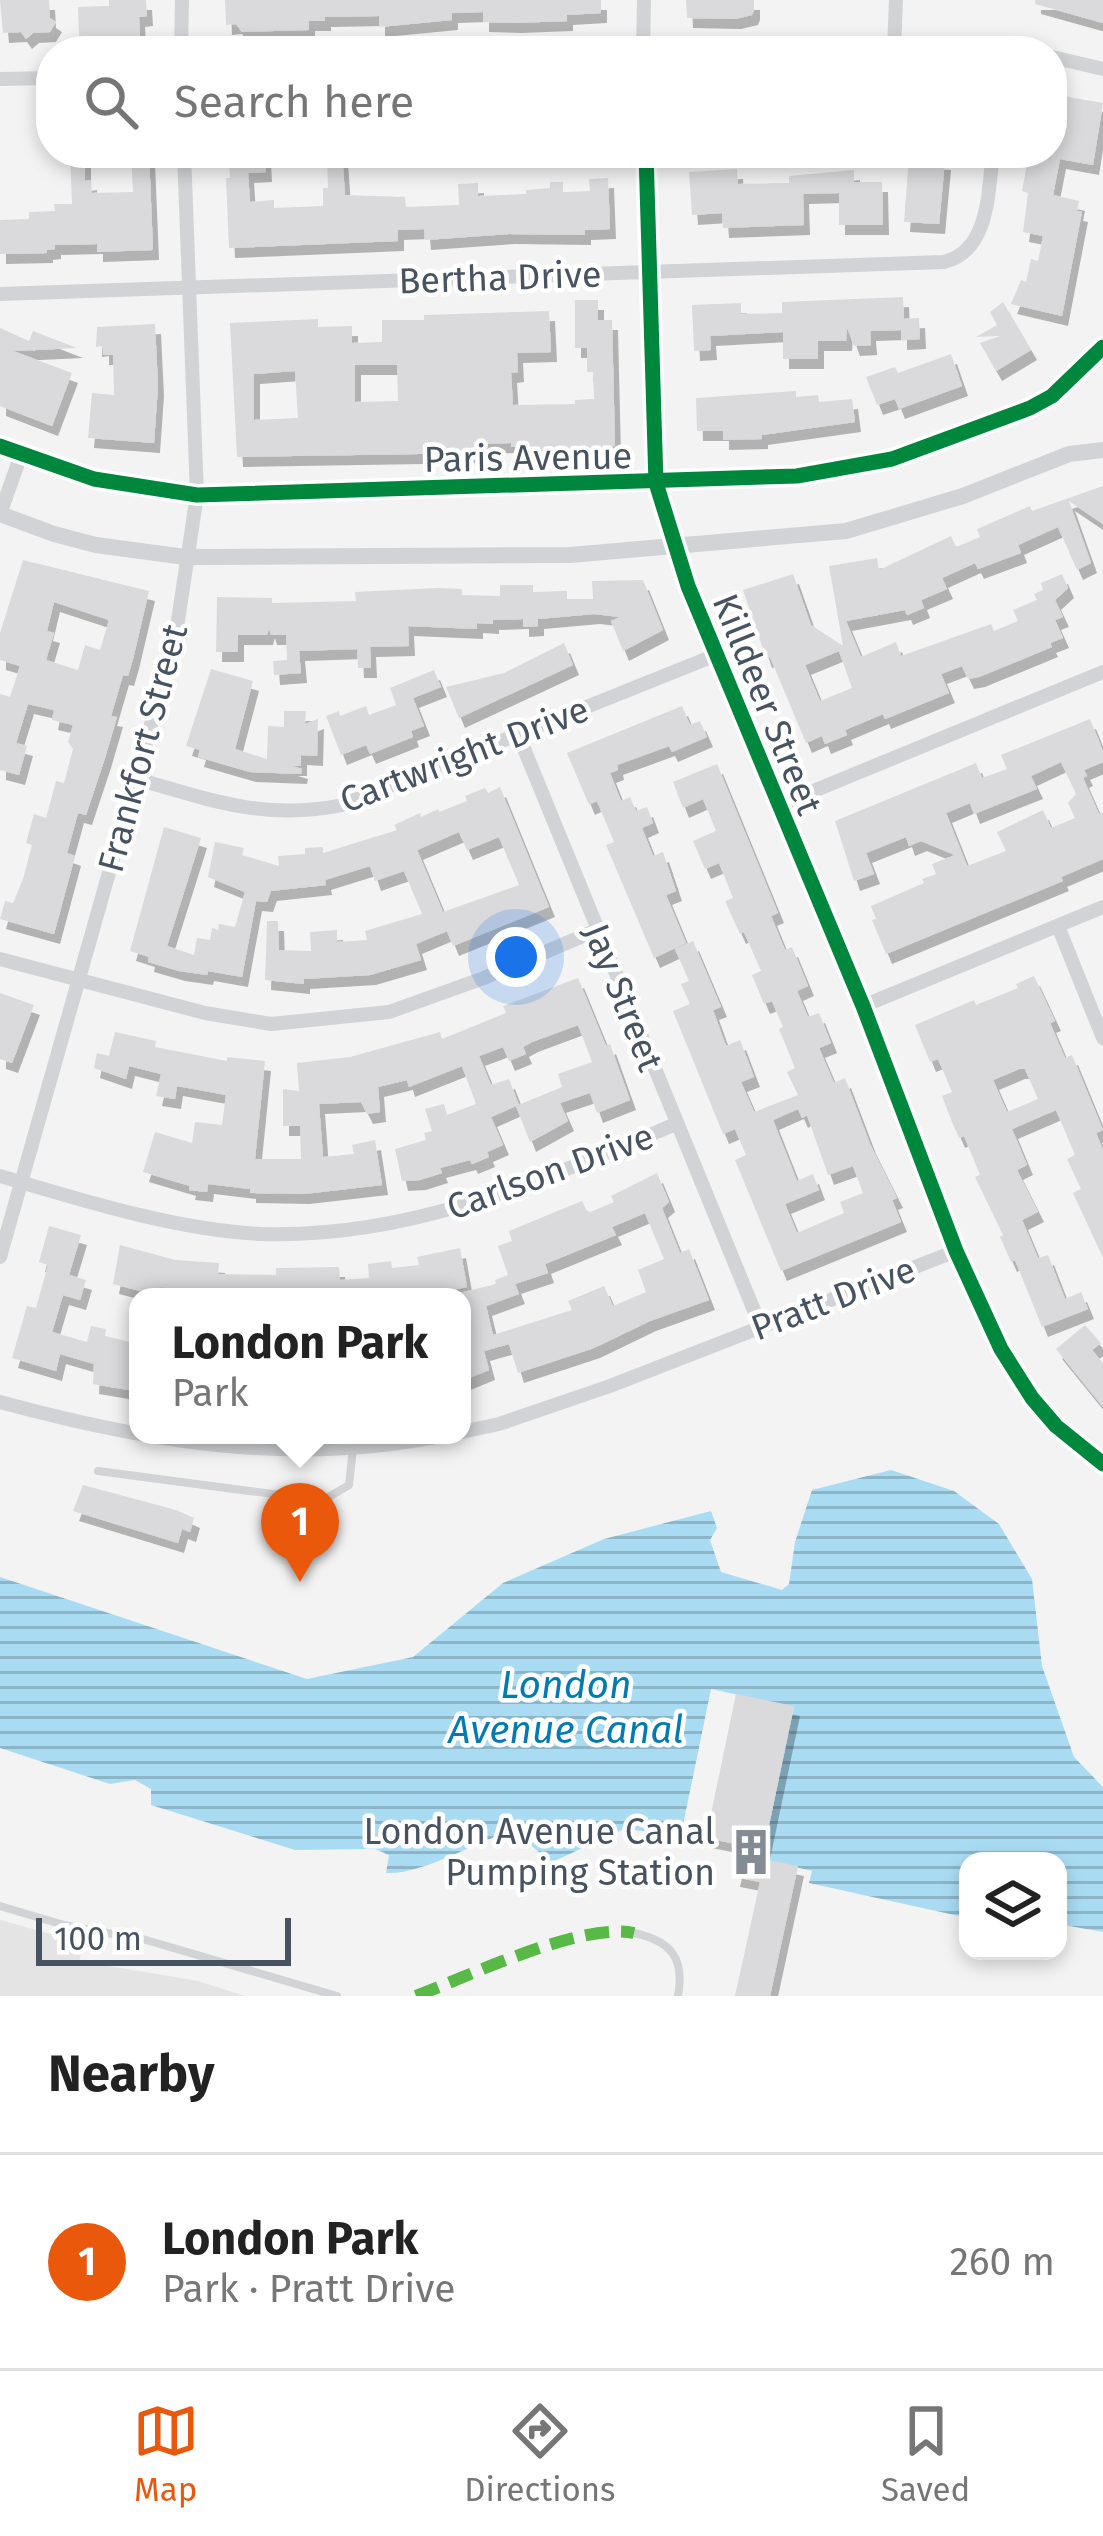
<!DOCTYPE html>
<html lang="en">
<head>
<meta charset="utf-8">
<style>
	:root { --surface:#fff; --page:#f2f2f2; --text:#222; --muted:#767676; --line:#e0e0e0; --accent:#ea580c }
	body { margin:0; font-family:"Fira Sans",sans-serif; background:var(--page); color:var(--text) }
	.controls { position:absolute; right:36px; bottom:36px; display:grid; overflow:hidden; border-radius:24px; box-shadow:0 6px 18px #0003 }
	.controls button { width:108px; height:108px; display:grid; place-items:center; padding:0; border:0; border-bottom:3px solid var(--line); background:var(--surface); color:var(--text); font:60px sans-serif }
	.scale { position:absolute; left:36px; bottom:30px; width:255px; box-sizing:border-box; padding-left:12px; border:6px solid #485361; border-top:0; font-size:33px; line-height:42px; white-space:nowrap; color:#485361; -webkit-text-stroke:9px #fff; paint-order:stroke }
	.you { position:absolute; left:516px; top:957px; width:42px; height:42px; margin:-30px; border:9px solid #fff; border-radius:50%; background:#1a73e8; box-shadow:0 0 0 18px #1a73e833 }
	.badge { display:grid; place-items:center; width:78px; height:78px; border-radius:50%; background:var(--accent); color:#fff; font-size:39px; font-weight:700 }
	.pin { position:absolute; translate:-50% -99px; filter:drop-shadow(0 3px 6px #0008) }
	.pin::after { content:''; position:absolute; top:63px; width:42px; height:36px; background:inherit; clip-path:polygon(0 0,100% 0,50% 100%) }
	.popup { position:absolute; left:129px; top:1288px; width:342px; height:156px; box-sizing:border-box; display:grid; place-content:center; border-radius:24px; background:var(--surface); filter:drop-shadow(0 3px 9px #0005); font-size:39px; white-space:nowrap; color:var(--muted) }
	.popup b { font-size:45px; color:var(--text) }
	.popup::after { content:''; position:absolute; left:50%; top:100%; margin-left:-24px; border:24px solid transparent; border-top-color:var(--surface) }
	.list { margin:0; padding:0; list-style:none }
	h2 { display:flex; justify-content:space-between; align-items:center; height:156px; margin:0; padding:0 48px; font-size:51px }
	h2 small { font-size:39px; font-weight:400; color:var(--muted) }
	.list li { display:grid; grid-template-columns:78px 1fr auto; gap:36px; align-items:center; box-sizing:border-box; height:216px; padding:0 48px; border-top:3px solid var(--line) }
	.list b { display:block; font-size:45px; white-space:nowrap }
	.list p { margin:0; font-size:39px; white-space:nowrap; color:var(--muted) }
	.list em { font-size:39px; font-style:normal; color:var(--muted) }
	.icon { flex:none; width:66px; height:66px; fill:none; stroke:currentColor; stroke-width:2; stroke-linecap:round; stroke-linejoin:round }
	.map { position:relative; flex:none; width:1103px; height:1996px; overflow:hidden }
	.search { position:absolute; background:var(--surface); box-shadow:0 6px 18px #0003; left:36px; right:36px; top:36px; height:132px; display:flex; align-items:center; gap:30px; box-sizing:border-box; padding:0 42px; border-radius:48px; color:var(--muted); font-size:45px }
	.sheet { height:372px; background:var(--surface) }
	nav { display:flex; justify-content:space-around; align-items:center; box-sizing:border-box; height:168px; border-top:3px solid var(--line); background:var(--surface); font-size:33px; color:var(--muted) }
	nav a { display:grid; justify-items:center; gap:6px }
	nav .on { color:var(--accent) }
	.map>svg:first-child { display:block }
</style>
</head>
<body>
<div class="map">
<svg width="1103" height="1996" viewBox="0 0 1103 1996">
	<defs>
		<pattern id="water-rules" width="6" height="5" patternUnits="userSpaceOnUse" patternTransform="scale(3)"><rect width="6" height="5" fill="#a9dcf3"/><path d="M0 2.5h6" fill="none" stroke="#8cb5c8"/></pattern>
		<filter id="shadow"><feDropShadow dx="6" dy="10" stdDeviation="0" flood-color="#0004"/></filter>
	</defs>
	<rect width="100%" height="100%" fill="#f3f3f3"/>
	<polygon fill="#e4e4e5" points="0,1920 84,1943 79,1961 198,1981 245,1996 0,1996"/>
	<path fill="url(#water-rules)" d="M891 1470 954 1491 999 1524 1032 1579 1042 1666 1074 1757 1103 1787V1932L1058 1924V1861H968V1918L809 1883 812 1871 762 1859 794 1707 711 1689 682 1830 663 1826 660 1833 624 1829 539 1868 540 1853 514 1831C475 1841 424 1875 386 1873L389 1855 375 1849 295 1850 151 1805V1789L135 1780 110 1784 0 1748V1577L307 1679 413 1657 503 1583 604 1539 711 1511 717 1528 710 1540 721 1572 782 1590 789 1584 795 1542 812 1490Z"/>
	<g fill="#dadadc" fill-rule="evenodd" filter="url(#shadow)">
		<polygon points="0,0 49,0 50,18 56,22 50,32 33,33 26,39 21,32 3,33"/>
		<polygon points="109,0 146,0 147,16 139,17 140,36 79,37 78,7 109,6"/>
		<polygon points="225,0 601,0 601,13 567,15 567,21 515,23 483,22 483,12 452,13 452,20 379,27 379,16 325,17 325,21 309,21 309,30 242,32 236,24 226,25"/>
		<polygon points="686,0 754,0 754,10 752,15 735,19 687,18"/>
		<polygon points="1035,0 1103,0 1103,23 1035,4"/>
		<polygon points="1052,94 1103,103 1093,165 1060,159 1053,195 1079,201 1077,211 1082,212 1062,316 1011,304 1021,280 1026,282 1031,259 1038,261 1043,236 1023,232 1028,193 1022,191 1029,153 1052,153"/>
		<polygon points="70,153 85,153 85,181 91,180 92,193 133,192 131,153 149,153 153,250 97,252 97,244 55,245 55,249 47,250 47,253 0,254 0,220 29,219 29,212 55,211 54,204 72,204"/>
		<polygon points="250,153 265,153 266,172 248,173 250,202 274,200 274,208 323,206 323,188 328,188 327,153 342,153 345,195 405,197 406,207 459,205 458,184 478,183 478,196 526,194 526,190 550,188 550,182 563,182 563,192 590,191 589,179 608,178 610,229 585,230 585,235 509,234 425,240 424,229 398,230 398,241 229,248 226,178 230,178 229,158 250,157"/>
		<polygon points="909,157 945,160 939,224 904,222"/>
		<polygon points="737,169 738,184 789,183 789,176 854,170 854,182 882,182 883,225 839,225 839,193 803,194 804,225 723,228 722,213 692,215 689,172"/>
		<polygon points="903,297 904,319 919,318 920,339 901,340 901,330 870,331 871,345 854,346 847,327 846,341 818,341 818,359 783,359 783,332 710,336 711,350 694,351 692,305 741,303 741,314 782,313 782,302"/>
		<path d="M575 300H598V320H612L615 446 521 451V446L511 447V443L481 444V453L237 457 230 323 318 319V327L352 326V343L382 342V320H424V315L549 311 551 352 517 353 518 372 511 373 513 405 575 404V400L594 399 593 372H587V348H575ZM355 365H397L398 401 355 402ZM295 371 298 418 254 420V374Z"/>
		<polygon points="1003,302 1031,350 996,371 980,343 1000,336 976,337 997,325 990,312"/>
		<polygon points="155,324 158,386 154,443 88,438 92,393 114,395 113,355 103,355 103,346 96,347 97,327"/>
		<polygon points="0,328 29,341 33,331 77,348 13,351 72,373 52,426 0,406"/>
		<polygon points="951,354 962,386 899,409 895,399 877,405 866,377 895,367 898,373"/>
		<polygon points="796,391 796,397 818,395 819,402 852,399 855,422 762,435 762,439 723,440 723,431 697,431 696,398"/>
		<path d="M1103 486V524L1069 501 1091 563 1077 570 1058 527 1018 545 1021 553 978 569 975 563 942 578 947 589 921 600 924 608 907 615 905 610 846 621 861 657 896 642 901 656 991 624 994 631 1018 621 1013 610 1037 600 1034 594 1043 590 1041 583 1062 574 1068 588 1055 600 1063 617 1055 620 1063 638 1050 643 1052 647 979 677 968 679 962 666 941 674 949 693 885 719 883 714 845 730 847 735 825 744 822 736 806 743 770 657 766 658 743 590 793 574 811 625 843 646 829 566 877 558 879 570 951 536 956 547 980 537 977 529 1030 506 1032 511ZM839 651 852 688 820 701 805 665Z"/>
		<path d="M23 560 149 591 133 659 128 676 123 675 111 716 117 717 105 758 86 815 78 813 67 853 75 856 54 934 0 919 5 901 13 903 23 879 32 845 26 843 34 814 46 818 56 781 64 783 73 749 68 742 73 725 52 720 54 710 28 704 16 743 27 746 19 775 0 770V694L10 697 20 666 0 660V633ZM54 602 109 620 100 650 85 645 78 670 46 660 54 633 47 631Z"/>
		<polygon points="643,580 663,630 623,651 611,621 620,617 594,614 538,619 538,626 523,627 523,619 493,620 493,624 477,623 477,629 408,626 409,646 370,647 371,668 358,668 357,649 299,651 301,673 274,675 273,661 287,660 286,635 271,635 269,628 267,635 238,635 238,652 216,652 217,597 272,598 272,603 356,601 355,592 438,588 462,589 462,595 500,596 500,585 533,585 533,592 567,591 567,599 593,599 592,581"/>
		<polygon points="564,643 573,665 459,718 446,687 504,673"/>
		<polygon points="211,669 253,681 235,749 267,759 268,726 284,727 284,711 306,711 305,724 318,719 317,756 301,755 301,766 292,766 302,769 301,774 250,772 198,757 200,750 186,746"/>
		<polygon points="434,670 441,687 413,698 424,726 411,731 413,737 370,754 366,745 341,755 326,716 339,711 340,716 366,706 369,715 396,705 390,688"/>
		<polygon points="682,706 690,725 700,721 707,737 672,752 669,746 617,765 618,770 610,773 621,801 630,797 636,811 647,807 653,823 642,828 653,856 663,852 676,891 666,895 686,943 654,958 606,845 614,842 597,801 589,805 567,753"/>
		<path d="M1090 719 1103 751V762L1084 770 1087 776 1083 778 1099 814 1103 812V859L1061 877 1063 881 886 954 872 920 876 919 871 906 924 883 922 879 936 874 932 864 955 855 921 841 909 846 906 837 866 853 874 874 854 881 835 821 976 763 982 778 1007 769 1001 755ZM1061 762 1076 794 1068 803 1075 818 1051 828 1043 810 997 832 1006 851 967 866 946 813 970 803 974 814 1037 789 1031 776Z"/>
		<path d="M717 764 778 913 771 916 785 950 792 947 808 986 797 991 808 1017 819 1013 831 1043 819 1048 834 1083 845 1078 870 1144 897 1198 892 1200 901 1222 781 1271 735 1160 746 1155 735 1129 723 1134 673 1011 690 1004 681 984 689 981 675 949 693 941 721 1007 713 1010 726 1046 740 1040 754 1077 741 1082 754 1112 798 1095 787 1072 795 1068 779 1029 783 1027 772 1001 764 1004 752 975 761 971 744 932 740 934 725 901 733 898 719 863 705 869 693 841 716 831 703 799 683 808 673 782ZM798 1109 802 1118 807 1115 828 1175 853 1166 863 1193 840 1202 844 1213 797 1233 785 1204 819 1190 813 1174 797 1181 773 1120Z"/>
		<path d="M500 787 549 907 453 946 447 931 416 944 421 960 370 975 304 979V984L265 980 267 921H278L279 950 311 951 310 932 337 930V942L367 940 365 931 422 914 404 871 375 881 370 866 325 880 326 885 271 891 267 902 256 901 242 977 208 971 207 975 179 971 148 962 149 957 130 951 164 827 201 838 167 946 194 955 197 938 210 940 212 928 218 930 219 924 235 927 245 892 208 877 215 842 244 848 242 855 279 866 278 856 305 854V848L323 847V853L397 830 394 825 420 813 421 817 438 809 439 812 467 801 465 796 485 788 488 793ZM459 832 467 850 499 837 519 885 443 912 417 850Z"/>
		<path d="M1034 976 1055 1021 1050 1023 1065 1058 1072 1055 1103 1130 1096 1133 1103 1150V1258L1073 1193 1081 1189 1067 1159 1075 1155 1056 1110 1012 1129 1027 1165 1017 1170 1038 1212 1022 1220 1038 1258 1048 1255 1065 1299 1081 1292 1088 1309 1042 1327 1015 1260 1011 1262 1000 1237 1003 1235 975 1177 980 1175 964 1136 959 1138 952 1122 942 1096 952 1092 938 1059 930 1062 915 1025 974 1000 976 1005 1018 988 1016 984ZM1019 1069H1025L1038 1099 1007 1112 993 1080Z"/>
		<path d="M578 978 606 1046 610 1044 630 1100 597 1113 590 1093 560 1103 568 1121 530 1142 516 1106 491 1117 503 1145 487 1152 489 1157 472 1164 470 1160 440 1168 442 1173 420 1180 402 1181 395 1149 426 1140 424 1133 432 1131 425 1109 444 1104 447 1115 476 1104 462 1066 409 1087 407 1080 378 1087 380 1112 367 1114 361 1102 319 1104 323 1157 354 1154 352 1145 375 1140 382 1185 304 1194 250 1193V1189L208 1184 207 1192 189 1190 190 1186 143 1172 155 1132 192 1143 195 1122 222 1125 226 1095 177 1086 175 1099 156 1096 161 1074 129 1066 126 1079 94 1068 97 1053 109 1056 115 1032 156 1041 155 1047 227 1061V1057L265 1061 255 1159H301L300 1126H283V1089L299 1091 297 1063 350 1057 440 1032 442 1039 506 1013 503 1006ZM578 1025 592 1062 558 1074 562 1087 516 1106 519 1105 509 1079 491 1085 479 1056 503 1047 509 1061 526 1054 523 1047 532 1042Z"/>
		<polygon points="0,993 34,1005 12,1063 0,1059"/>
		<path d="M657 1173 669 1202 662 1208 680 1253 689 1249 709 1300 650 1321 594 1348 518 1373 509 1344 484 1351 489 1370 462 1381V1334L469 1332 459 1293 496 1284 495 1280 508 1275 498 1246 512 1241 509 1231 582 1201 588 1213 614 1202 611 1196ZM645 1213 664 1259 638 1270 646 1292 613 1306 604 1286 568 1301 572 1310 493 1335 486 1306 519 1294 515 1284 548 1273 545 1264 616 1235 612 1227Z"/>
		<polygon points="49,1226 81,1235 69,1275 86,1280 80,1300 63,1295 52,1332 87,1342 91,1326 106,1329 105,1336 138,1344 134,1391 93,1384 94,1364 60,1354 56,1371 12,1358 27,1306 36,1308 48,1265 39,1262"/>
		<polygon points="120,1245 175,1260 219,1263 218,1274 276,1275 276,1268 339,1267 340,1280 369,1278 368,1264 391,1261 392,1268 419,1265 417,1257 460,1248 467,1287 418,1297 191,1297 192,1292 161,1287 158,1297 138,1297 140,1291 113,1284"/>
		<polygon points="1085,1325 1101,1343 1092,1350 1103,1363 1103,1407 1056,1349"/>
		<polygon points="83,1485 176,1510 194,1518 190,1532 182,1529 178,1543 73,1511"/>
		<polygon points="736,1694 794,1706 762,1859 798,1866 770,1996 735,1996 760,1882 734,1877 741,1845 706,1838"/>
	</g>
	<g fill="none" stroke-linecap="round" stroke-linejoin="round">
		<g stroke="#d1d3d6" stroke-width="8">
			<polyline points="98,1471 295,1497 327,1498 349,1485 353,1449"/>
			<polyline points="0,1906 64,1925 146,1940 337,1996"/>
			<path d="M634 1933C671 1941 685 1958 678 1996"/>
		</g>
		<g stroke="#d1d3d6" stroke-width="14">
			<polyline points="894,49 896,0"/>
			<polyline points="181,51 182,0"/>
			<polyline points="643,51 644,0"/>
			<polyline points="846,51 981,44 1019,51"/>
			<polyline points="1052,57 1103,69"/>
			<polyline points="0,79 51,78"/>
			<polyline points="646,153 656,483 688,586 863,1006 956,1251 1001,1349 1032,1398 1056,1426 1103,1464"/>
			<path d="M0 294 944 262C990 251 988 190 993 153"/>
			<polyline points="0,514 21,455"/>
			<polyline points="518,734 760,1325"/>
			<path d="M137 779C210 800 266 821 342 805L716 655"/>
			<polyline points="777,806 1103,672"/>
			<polyline points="1058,926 1103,1038"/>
			<polyline points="0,959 205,1013 271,1024 389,1012 484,978 597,930"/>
			<polyline points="863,1006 1103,907"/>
			<path d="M0 1176C81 1200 176 1230 261 1234 410 1239 542 1180 676 1124"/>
			<polyline points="0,1257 175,640 197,495 184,153"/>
			<path d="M0 1402C147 1442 295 1467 446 1435"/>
			<polyline points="462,1432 499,1424 610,1386 956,1251"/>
		</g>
		<g stroke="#d1d3d6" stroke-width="16">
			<polyline points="0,446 94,479 197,495 797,476 892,459 1030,408 1052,396 1103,347"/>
			<polyline points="0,514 54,534 96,545 185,557 570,555 846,531 963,496 1069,454 1103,450"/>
		</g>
		<path stroke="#58b947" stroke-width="12" stroke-dasharray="24 12" stroke-linecap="butt" d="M416 1996C469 1976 581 1922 634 1933"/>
		<defs>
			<g id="cycleway">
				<polyline points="646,153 656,483 688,586 863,1006 956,1251 1001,1349 1032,1398 1056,1426 1103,1464"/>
				<polyline points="0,446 94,479 197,495 797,476 892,459 1030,408 1052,396 1103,347"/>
			</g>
		</defs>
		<use href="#cycleway" stroke="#fff" stroke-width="22"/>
		<use href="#cycleway" stroke="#00873e" stroke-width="15"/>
	</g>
	<defs>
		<symbol id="building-bare" viewBox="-9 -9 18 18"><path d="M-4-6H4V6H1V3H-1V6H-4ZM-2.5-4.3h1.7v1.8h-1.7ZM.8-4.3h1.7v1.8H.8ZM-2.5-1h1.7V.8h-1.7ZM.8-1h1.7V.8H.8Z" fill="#848b94" stroke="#fff" stroke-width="2.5" paint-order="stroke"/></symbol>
	</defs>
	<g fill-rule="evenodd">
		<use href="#building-bare" x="718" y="1819" width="66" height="66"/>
	</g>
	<g text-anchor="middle" stroke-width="9" stroke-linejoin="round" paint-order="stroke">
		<g font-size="36" fill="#485361" stroke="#fff">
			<text transform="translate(500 277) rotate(-2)" y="13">Bertha Drive</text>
			<text transform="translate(528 457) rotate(-1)" y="13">Paris Avenue</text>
			<text transform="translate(768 704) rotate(68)" y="13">Killdeer Street</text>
			<text transform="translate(142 748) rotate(-75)" y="13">Frankfort Street</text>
			<text transform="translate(464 754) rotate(-21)" y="13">Cartwright Drive</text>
			<text transform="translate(624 997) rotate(68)" y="13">Jay Street</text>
			<text transform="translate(550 1171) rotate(-20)" y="13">Carlson Drive</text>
			<text transform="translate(833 1298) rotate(-21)" y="13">Pratt Drive</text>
		</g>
		<g font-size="36" fill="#485361" stroke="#fff" text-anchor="end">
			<text x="715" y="1844">London Avenue Canal<tspan x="715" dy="41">Pumping Station</tspan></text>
		</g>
		<g font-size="39" font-style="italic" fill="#027ab2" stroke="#fff">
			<text x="566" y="1698">London<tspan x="566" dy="45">Avenue Canal</tspan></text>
		</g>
	</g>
</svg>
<div class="controls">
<button><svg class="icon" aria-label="layers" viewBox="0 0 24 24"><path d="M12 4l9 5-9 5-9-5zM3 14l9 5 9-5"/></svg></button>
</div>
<div class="scale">100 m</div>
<div class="you"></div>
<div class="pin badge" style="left:300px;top:1582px">1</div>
<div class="popup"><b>London Park</b>Park</div>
<div class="search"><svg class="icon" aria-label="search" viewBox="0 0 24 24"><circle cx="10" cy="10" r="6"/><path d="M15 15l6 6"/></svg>Search here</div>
</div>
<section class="sheet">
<h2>Nearby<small></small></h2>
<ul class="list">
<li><span class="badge">1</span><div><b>London Park</b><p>Park · Pratt Drive</p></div><em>260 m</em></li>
</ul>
</section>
<nav>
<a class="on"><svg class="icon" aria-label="map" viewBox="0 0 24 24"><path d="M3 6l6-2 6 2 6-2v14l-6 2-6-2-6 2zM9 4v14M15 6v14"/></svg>Map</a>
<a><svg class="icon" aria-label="directions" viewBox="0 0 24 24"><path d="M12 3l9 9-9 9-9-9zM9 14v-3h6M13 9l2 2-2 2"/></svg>Directions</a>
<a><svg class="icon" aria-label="saved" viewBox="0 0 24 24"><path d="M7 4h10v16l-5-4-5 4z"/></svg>Saved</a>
</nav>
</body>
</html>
